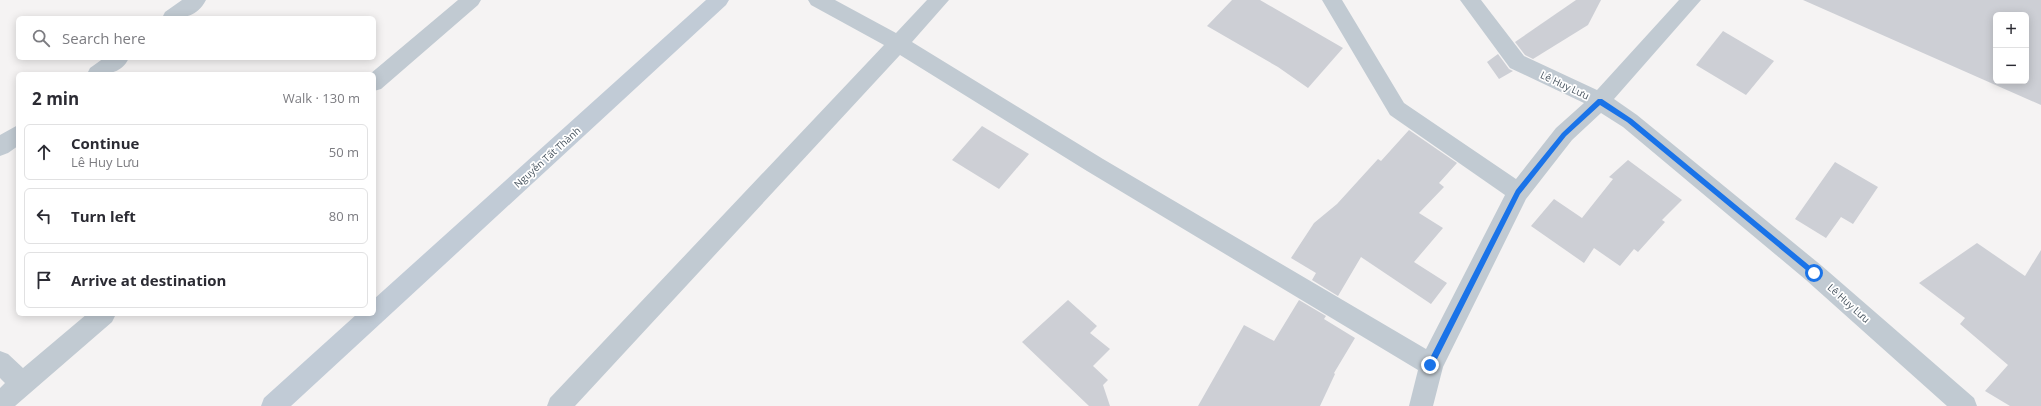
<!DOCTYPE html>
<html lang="en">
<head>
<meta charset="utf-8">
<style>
	:root { --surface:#fff; --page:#f7f7f7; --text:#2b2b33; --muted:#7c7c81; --line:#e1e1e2 }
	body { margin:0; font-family:"Open Sans",sans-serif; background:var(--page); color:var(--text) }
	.controls { position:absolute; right:12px; top:12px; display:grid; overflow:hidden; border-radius:6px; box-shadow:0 2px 10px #0003 }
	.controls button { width:36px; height:36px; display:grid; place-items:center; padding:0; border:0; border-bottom:1px solid var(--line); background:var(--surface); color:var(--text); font:20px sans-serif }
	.stop { position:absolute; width:12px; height:12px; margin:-9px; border:3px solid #1a73e8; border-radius:50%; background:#fff }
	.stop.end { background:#1a73e8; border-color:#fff; box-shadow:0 1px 4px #0008 }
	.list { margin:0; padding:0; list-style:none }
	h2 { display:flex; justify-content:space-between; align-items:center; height:52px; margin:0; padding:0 16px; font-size:17px }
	h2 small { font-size:13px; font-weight:400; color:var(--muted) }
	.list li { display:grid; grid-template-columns:26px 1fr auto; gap:12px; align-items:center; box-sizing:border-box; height:56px; margin:0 8px 8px; padding:0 8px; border:1px solid var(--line); border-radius:6px }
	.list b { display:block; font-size:15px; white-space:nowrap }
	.list p { margin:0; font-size:13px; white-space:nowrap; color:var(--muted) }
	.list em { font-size:13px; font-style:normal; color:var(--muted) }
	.icon { flex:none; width:22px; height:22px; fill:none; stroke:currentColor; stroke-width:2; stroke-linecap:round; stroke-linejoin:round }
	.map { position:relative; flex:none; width:2041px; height:406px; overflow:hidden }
	.search { position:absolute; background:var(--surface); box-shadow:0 2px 10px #0003; left:16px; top:16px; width:360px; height:44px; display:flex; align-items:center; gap:10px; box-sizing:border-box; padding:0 14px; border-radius:6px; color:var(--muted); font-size:15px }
	.panel { position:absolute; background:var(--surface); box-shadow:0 2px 10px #0003; left:16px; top:72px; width:360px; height:244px; border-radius:6px }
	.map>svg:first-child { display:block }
</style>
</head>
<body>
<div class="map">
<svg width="2041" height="406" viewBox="0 0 2041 406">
	<rect width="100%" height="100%" fill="#f5f3f3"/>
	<g fill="#cdcfd5" fill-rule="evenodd">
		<polygon points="1232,0 1260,0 1343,48 1308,88 1278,67 1207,26"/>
		<polygon points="1576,0 1601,0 1588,25 1533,59 1525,55 1515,42"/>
		<path d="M1803 0H2041V105ZM1996 15H2026V81H1996Z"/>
		<polygon points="1723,31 1774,61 1746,95 1696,65"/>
		<polygon points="1498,54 1509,69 1513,71 1499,79 1487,62"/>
		<polygon points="982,126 1029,154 999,189 952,160"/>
		<polygon points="1409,130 1457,163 1439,183 1444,187 1419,213 1443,228 1414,262 1447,283 1431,304 1361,257 1338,296 1312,280 1316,273 1291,258 1314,223 1337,204 1378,159 1381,161"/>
		<polygon points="1628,160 1682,200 1662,220 1665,222 1638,252 1634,249 1620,266 1594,248 1584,263 1531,226 1554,199 1582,218 1613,179 1609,177"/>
		<polygon points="1835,162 1878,187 1853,224 1841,217 1826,238 1795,219"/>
		<polygon points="1977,243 2025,276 2041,250 2041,406 2010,406 1985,391 2008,365 1960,324 1965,318 1919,283"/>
		<polygon points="1068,300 1097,326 1090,333 1110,349 1093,366 1108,380 1103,385 1110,406 1089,406 1022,342"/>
		<polygon points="1299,300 1326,316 1324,319 1355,338 1334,373 1335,374 1320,406 1198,406 1244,325 1274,341"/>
	</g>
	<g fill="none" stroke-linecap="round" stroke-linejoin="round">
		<g fill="#c1cad2" fill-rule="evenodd">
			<path d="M182 0H206C196 19 181 18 162 18L165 12Z"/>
			<polygon points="458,0 481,0 478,5 381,89 374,91 374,74 370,74"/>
			<polygon points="808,0 835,0 896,33 927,0 949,0 912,42 1103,159 1426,349 1505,195 1390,115 1322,0 1342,0 1404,103 1516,179 1556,128 1584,103 1510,68 1460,0 1481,0 1524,56 1597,90 1679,0 1701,0 1614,99 1637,115 1822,266 1974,398 1977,406 1947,406 1806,280 1623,127 1601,113 1572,140 1526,199 1443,367 1433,406 1409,406 1418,370 1087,171 900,55 575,406 547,406 550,398 884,45 811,5"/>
			<path d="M104 58H129C120 76 104 74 87 74L90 68Z"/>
			<polygon points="18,125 18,146 8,153 0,156 0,135"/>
			<polygon points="87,314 116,314 112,322 15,406 0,406 0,388 5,383 0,378 0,351 8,354 23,368"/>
		</g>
		<polygon fill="#c1cbd6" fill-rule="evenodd" points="706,0 729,0 726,5 291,406 261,406 264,398 357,314 374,314 374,299"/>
	</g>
	<polygon fill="#1a73e8" points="1598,99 1602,99 1632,119 1816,271 1816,275 1812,275 1627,122 1600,105 1566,136 1520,194 1433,367 1428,367 1428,362 1516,190 1562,133"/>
	<g text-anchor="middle" stroke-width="3.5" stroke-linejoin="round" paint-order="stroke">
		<g font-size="10" fill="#4a5661" stroke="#fff">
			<text transform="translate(1565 85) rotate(25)" y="4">Lê Huy Lưu</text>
			<text transform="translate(547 157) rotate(-42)" y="4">Nguyễn Tất Thành</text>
			<text transform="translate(1849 303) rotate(42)" y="4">Lê Huy Lưu</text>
		</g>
	</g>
</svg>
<div class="controls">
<button>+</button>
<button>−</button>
</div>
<div class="stop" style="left:1814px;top:273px"></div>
<div class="stop end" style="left:1430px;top:365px"></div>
<div class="search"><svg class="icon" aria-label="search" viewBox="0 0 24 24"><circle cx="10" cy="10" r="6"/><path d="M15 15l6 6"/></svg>Search here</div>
<section class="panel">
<h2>2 min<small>Walk · 130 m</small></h2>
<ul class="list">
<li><svg class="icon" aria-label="ahead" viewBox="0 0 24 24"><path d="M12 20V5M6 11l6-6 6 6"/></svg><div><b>Continue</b><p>Lê Huy Lưu</p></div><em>50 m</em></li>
<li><svg class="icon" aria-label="left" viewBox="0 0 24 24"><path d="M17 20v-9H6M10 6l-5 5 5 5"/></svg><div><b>Turn left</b></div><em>80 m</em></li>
<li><svg class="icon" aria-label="arrive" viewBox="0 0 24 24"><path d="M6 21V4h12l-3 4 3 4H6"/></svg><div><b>Arrive at destination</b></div></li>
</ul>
</section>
</div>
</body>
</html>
